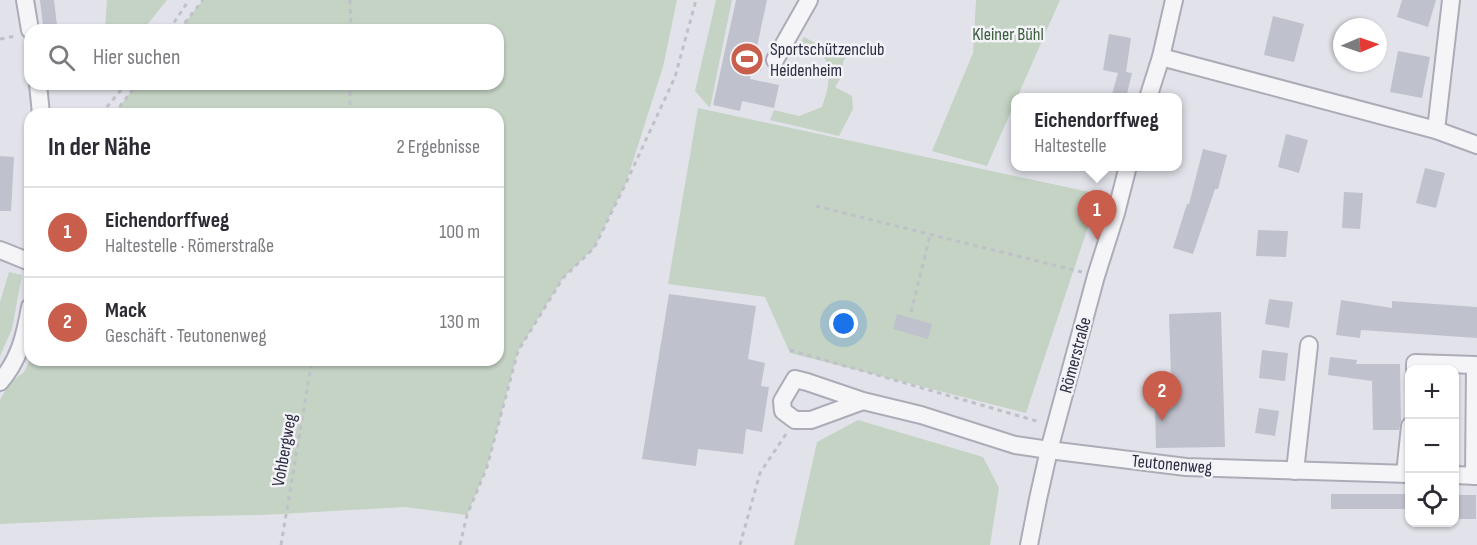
<!DOCTYPE html>
<html lang="de">
<head>
<meta charset="utf-8">
<style>
	:root { --surface:#fff; --page:#f2f2f3; --text:#2b2b33; --muted:#7c7c81; --line:#e1e1e2; --accent:#c95e4d }
	body { margin:0; font-family:"Sofia Sans Condensed",sans-serif; background:var(--page); color:var(--text) }
	.controls { position:absolute; right:18px; bottom:18px; display:grid; overflow:hidden; border-radius:12px; box-shadow:0 2px 4px #0004 }
	.controls button { width:54px; height:54px; display:grid; place-items:center; padding:0; border:0; border-bottom:2px solid var(--line); background:var(--surface); color:var(--text); font:30px sans-serif }
	.compass { position:absolute; left:1333px; top:18px; width:54px; height:54px; border-radius:50%; background:var(--surface); box-shadow:0 2px 4px #0004; rotate:88deg }
	.you { position:absolute; left:844px; top:324px; width:21px; height:21px; margin:-15px; border:4px solid #fff; border-radius:50%; background:#1a73e8; box-shadow:0 0 0 9px #1a73e833 }
	.badge { display:grid; place-items:center; width:39px; height:39px; border-radius:50%; background:var(--accent); color:#fff; font-size:20px; font-weight:700 }
	.pin { position:absolute; translate:-50% -50px; filter:drop-shadow(0 2px 3px #0008) }
	.pin::after { content:''; position:absolute; top:32px; width:21px; height:18px; background:inherit; clip-path:polygon(0 0,100% 0,50% 100%) }
	.popup { position:absolute; left:1011px; top:93px; width:171px; height:78px; box-sizing:border-box; display:grid; place-content:center; border-radius:12px; background:var(--surface); filter:drop-shadow(0 2px 4px #0005); font-size:20px; white-space:nowrap; color:var(--muted) }
	.popup b { font-size:22px; color:var(--text) }
	.popup::after { content:''; position:absolute; left:50%; top:100%; margin-left:-12px; border:12px solid transparent; border-top-color:var(--surface) }
	.list { margin:0; padding:0; list-style:none }
	h2 { display:flex; justify-content:space-between; align-items:center; height:78px; margin:0; padding:0 24px; font-size:26px }
	h2 small { font-size:20px; font-weight:400; color:var(--muted) }
	.list li { display:grid; grid-template-columns:39px 1fr auto; gap:18px; align-items:center; box-sizing:border-box; height:90px; padding:0 24px; border-top:2px solid var(--line) }
	.list b { display:block; font-size:22px; white-space:nowrap }
	.list p { margin:0; font-size:20px; white-space:nowrap; color:var(--muted) }
	.list em { font-size:20px; font-style:normal; color:var(--muted) }
	.icon { flex:none; width:33px; height:33px; fill:none; stroke:currentColor; stroke-width:2; stroke-linecap:round; stroke-linejoin:round }
	.map { position:relative; flex:none; width:1477px; height:545px; overflow:hidden }
	.search { position:absolute; background:var(--surface); box-shadow:0 2px 4px #0004; left:24px; top:24px; width:480px; height:66px; display:flex; align-items:center; gap:15px; box-sizing:border-box; padding:0 21px; border-radius:18px; color:var(--muted); font-size:22px }
	.panel { position:absolute; background:var(--surface); box-shadow:0 2px 4px #0004; left:24px; top:108px; width:480px; height:258px; border-radius:18px }
	.map>svg:first-child { display:block }
</style>
</head>
<body>
<div class="map">
<svg width="1477" height="545" viewBox="0 0 1477 545">
	<rect width="100%" height="100%" fill="#e2e3ea"/>
	<g fill="#c4d3c4">
		<polygon points="107,0 167,0 143,30 105,30"/>
		<polygon points="203,0 677,0 663,67 626,183 594,248 563,278 518,351 487,467 467,515 405,507 262,515 156,517 0,524 0,400 9,384 24,372 30,359 498,360 498,114 114,114 137,84 498,84 498,30 179,30"/>
		<polygon points="716,0 732,0 710,108 695,91"/>
		<polygon points="976,0 1060,0 987,166 932,151 973,53"/>
		<polygon points="804,37 819,45 833,44 851,49 843,62 842,76 835,87 852,96 853,109 839,136 770,120 774,110 799,116 822,107 827,91 830,69 823,55 812,53 798,46"/>
		<polygon points="698,108 1099,194 1026,413 790,353 765,297 668,284"/>
		<polygon points="9,272 22,275 12,329 0,356 0,302"/>
		<polygon points="858,420 983,457 999,488 990,545 794,545 817,442"/>
	</g>
	<g fill="#bfc1cc">
		<polygon points="40,0 54,0 57,25 43,27"/>
		<polygon points="736,0 767,0 750,79 779,85 774,108 742,101 740,111 713,105"/>
		<polygon points="1402,0 1436,0 1428,27 1397,17"/>
		<polygon points="1273,16 1304,24 1294,62 1264,55"/>
		<polygon points="1109,34 1131,38 1126,72 1132,73 1126,98 1111,98 1118,73 1103,70"/>
		<polygon points="1398,51 1430,57 1422,98 1390,92"/>
		<polygon points="1286,134 1308,140 1299,173 1278,167"/>
		<polygon points="1203,149 1227,155 1218,189 1215,189 1193,254 1173,248 1187,204 1189,204"/>
		<polygon points="0,156 14,157 11,211 0,211"/>
		<polygon points="1425,168 1445,173 1436,208 1416,203"/>
		<polygon points="1344,192 1363,193 1360,229 1342,228"/>
		<polygon points="1258,230 1288,231 1286,257 1256,256"/>
		<polygon points="669,294 756,306 748,359 765,363 761,386 769,387 762,432 746,429 743,454 698,449 696,466 642,459"/>
		<polygon points="1269,299 1293,302 1289,328 1265,324"/>
		<polygon points="1341,300 1392,308 1392,301 1477,307 1477,338 1361,330 1360,338 1336,335"/>
		<polygon points="1221,312 1225,447 1156,448 1155,409 1172,408 1169,314"/>
		<polygon points="897,314 932,324 928,339 893,329"/>
		<polygon points="1262,350 1288,353 1285,381 1259,378"/>
		<polygon points="1330,357 1357,360 1356,364 1400,364 1401,421 1399,430 1373,430 1372,381 1328,375"/>
		<polygon points="1259,408 1279,411 1275,436 1255,433"/>
		<rect x="1331" y="494" width="79" height="15"/>
		<rect x="1455" y="495" width="21" height="24"/>
	</g>
	<g fill="none" stroke-linecap="round" stroke-linejoin="round">
		<defs>
			<g id="minor">
				<polyline points="25,0 30,30"/>
				<polyline points="1161,57 1436,130 1477,145"/>
				<polyline points="775,60 809,0"/>
				<polyline points="38,84 41,114"/>
				<polyline points="1148,98 1161,57 1174,0"/>
				<polyline points="1436,130 1451,0"/>
				<polyline points="0,250 30,262"/>
				<polyline points="1415,370 1415,363 1475,365 1474,476"/>
				<path d="M0 382C19 360 25 336 30 307"/>
				<polyline points="863,401 811,420 795,420 783,411 782,401 795,379 807,382 863,401 921,415 1015,445 1049,450 1186,467 1410,474"/>
				<polyline points="1295,471 1309,345"/>
				<polyline points="1405,474 1410,426"/>
				<polyline points="1454,475 1477,476"/>
				<polyline points="1029,545 1038,499 1049,450 1096,276 1116,213 1128,166"/>
			</g>
		</defs>
		<use href="#minor" stroke="#abacb7" stroke-width="20"/>
		<g stroke="#c0c1c8" stroke-width="3" stroke-dasharray="4.5 4.5" stroke-linecap="butt">
			<polyline points="350,0 351,30"/>
			<polyline points="169,30 189,0"/>
			<polyline points="179,30 203,0"/>
			<polyline points="0,39 16,36"/>
			<polyline points="752,67 761,70"/>
			<polyline points="101,114 126,84"/>
			<polyline points="114,114 137,84"/>
			<polyline points="350,114 350,84"/>
			<polyline points="816,206 1082,272"/>
			<polyline points="911,312 930,235"/>
			<polyline points="790,350 1040,422"/>
			<polyline points="281,545 312,360"/>
			<polyline points="460,545 467,515 487,467 518,351 563,278 594,248 626,183 675,77 696,0"/>
			<polyline points="740,545 760,473 786,434"/>
		</g>
		<use href="#minor" stroke="#f5f5f8" stroke-width="16"/>
	</g>
	<defs>
		<symbol id="stadium-disc" viewBox="-11 -11 22 22"><circle r="9.5" fill="#c95e4d" stroke="#f2f2f7"/><path d="M0-5a6.5 5 0 1 0 0 10a6.5 5 0 1 0 0-10ZM-3.5-1.8h7v3.6h-7Z" fill="#fff"/></symbol>
	</defs>
	<g fill-rule="evenodd">
		<use href="#stadium-disc" x="728" y="40" width="38" height="38"/>
	</g>
	<g text-anchor="middle" stroke-width="5" stroke-linejoin="round" paint-order="stroke">
		<g font-size="18" fill="#395c3c" stroke="#f2f2f7">
			<text x="1008" y="40">Kleiner Bühl</text>
		</g>
		<g font-size="18" fill="#2b2c41" stroke="#f2f2f7" text-anchor="start">
			<text x="770" y="55">Sportschützenclub<tspan x="770" dy="21">Heidenheim</tspan></text>
		</g>
		<g font-size="18" fill="#2b2c41" stroke="#f2f2f7">
			<text transform="translate(1075 355) rotate(-75)" y="6">Römerstraße</text>
			<text transform="translate(284 450) rotate(-80)" y="6">Vohbergweg</text>
			<text transform="translate(1172 464) rotate(5)" y="6">Teutonenweg</text>
		</g>
	</g>
</svg>
<div class="controls">
<button>+</button>
<button>−</button>
<button><svg class="icon" aria-label="locate" viewBox="0 0 24 24"><circle cx="12" cy="12" r="6"/><path d="M12 2v4M12 18v4M2 12h4M18 12h4"/></svg></button>
</div>
<svg class="compass" viewBox="-18 -18 36 36"><path d="M0-13l5 13h-10z" fill="#e53935"/><path d="M0 13l5-13h-10z" fill="#7c7c81"/></svg>
<div class="you"></div>
<div class="pin badge" style="left:1097px;top:240px">1</div>
<div class="popup"><b>Eichendorffweg</b>Haltestelle</div>
<div class="pin badge" style="left:1162px;top:421px">2</div>
<div class="search"><svg class="icon" aria-label="search" viewBox="0 0 24 24"><circle cx="10" cy="10" r="6"/><path d="M15 15l6 6"/></svg>Hier suchen</div>
<section class="panel">
<h2>In der Nähe<small>2 Ergebnisse</small></h2>
<ul class="list">
<li><span class="badge">1</span><div><b>Eichendorffweg</b><p>Haltestelle · Römerstraße</p></div><em>100 m</em></li>
<li><span class="badge">2</span><div><b>Mack</b><p>Geschäft · Teutonenweg</p></div><em>130 m</em></li>
</ul>
</section>
</div>
</body>
</html>
